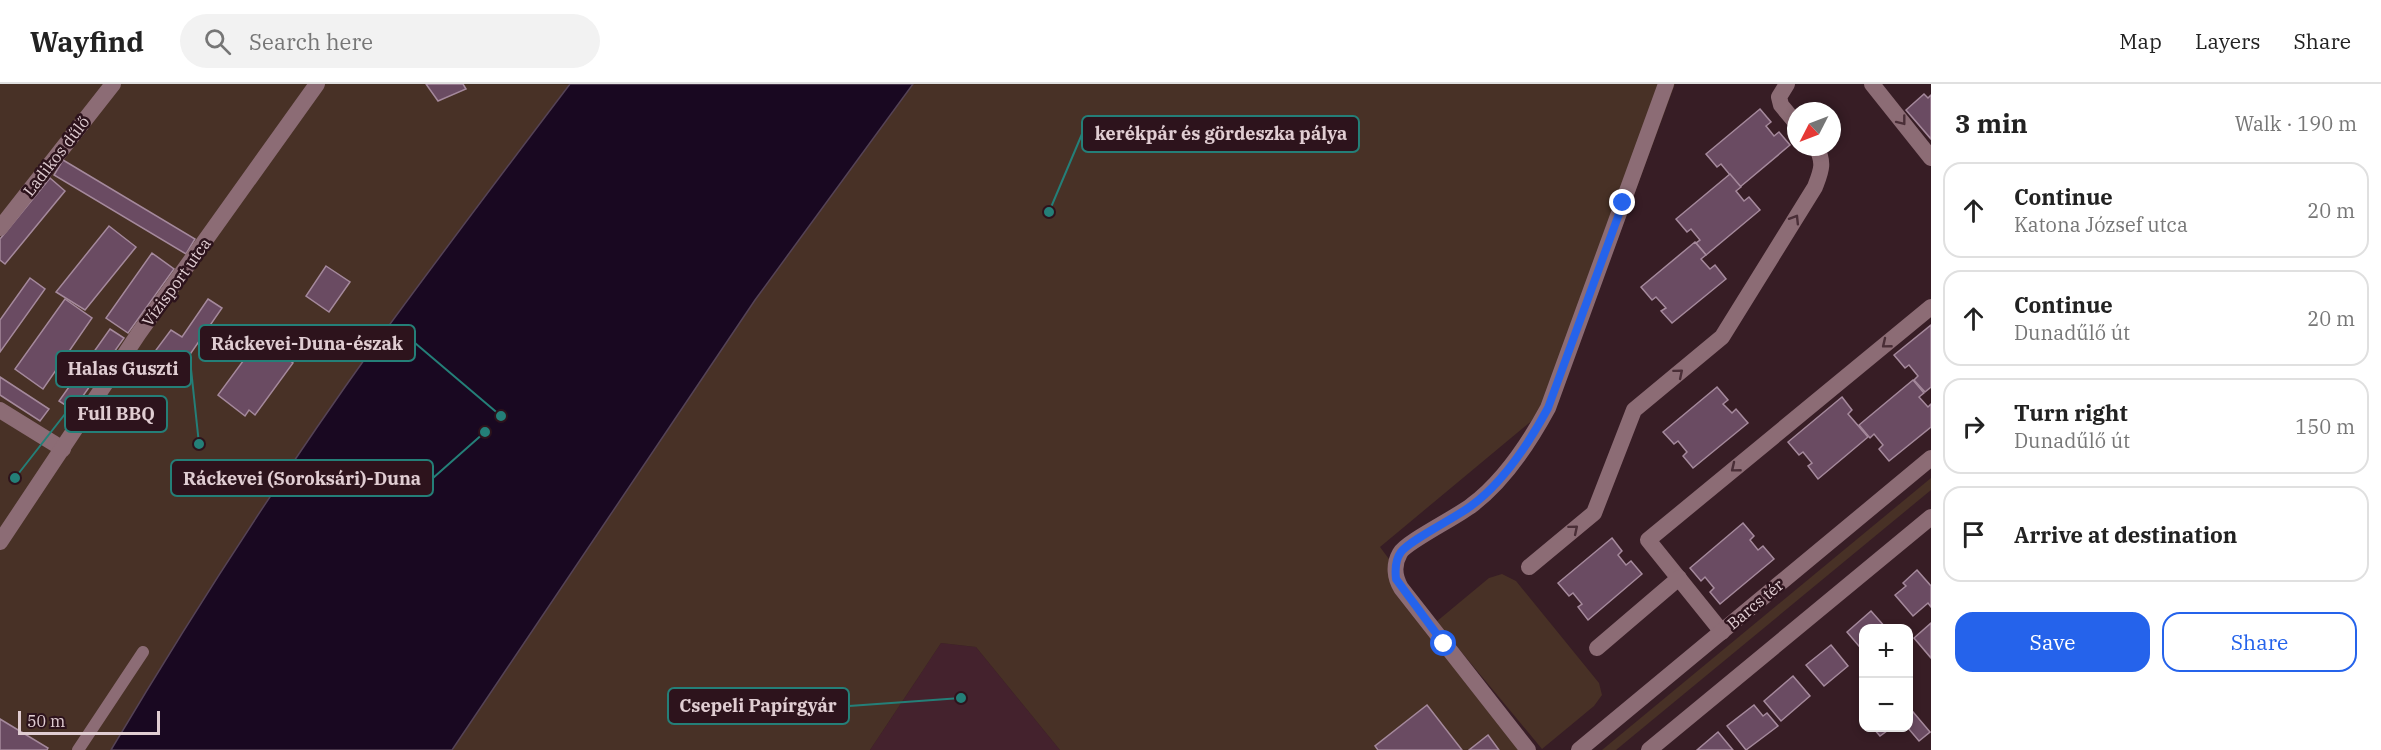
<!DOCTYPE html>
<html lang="en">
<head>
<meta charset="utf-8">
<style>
	:root { --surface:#fff; --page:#f2f2f2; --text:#222; --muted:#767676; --line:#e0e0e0; --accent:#2563eb }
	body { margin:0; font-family:"IBM Plex Serif",serif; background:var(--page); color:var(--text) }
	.controls { position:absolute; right:18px; bottom:18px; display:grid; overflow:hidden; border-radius:12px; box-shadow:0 3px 9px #0003 }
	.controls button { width:54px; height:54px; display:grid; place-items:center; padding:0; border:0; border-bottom:2px solid var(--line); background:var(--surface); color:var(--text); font:30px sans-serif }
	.compass { position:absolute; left:1787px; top:18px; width:54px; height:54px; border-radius:50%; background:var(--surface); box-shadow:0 3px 9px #0003; rotate:228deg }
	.scale { position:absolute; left:18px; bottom:15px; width:142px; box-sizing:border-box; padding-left:6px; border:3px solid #e0cdd2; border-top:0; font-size:16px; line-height:21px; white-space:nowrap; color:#e0cdd2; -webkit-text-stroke:4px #2d131c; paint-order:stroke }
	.stop { position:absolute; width:18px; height:18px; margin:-14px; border:4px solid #2563eb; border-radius:50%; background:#fff }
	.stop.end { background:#2563eb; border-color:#fff; box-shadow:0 2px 6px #0008 }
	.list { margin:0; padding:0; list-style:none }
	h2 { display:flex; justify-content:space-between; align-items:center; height:78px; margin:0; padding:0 24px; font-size:26px }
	h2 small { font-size:20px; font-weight:400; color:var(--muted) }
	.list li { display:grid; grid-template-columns:39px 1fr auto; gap:18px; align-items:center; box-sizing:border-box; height:96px; margin:0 12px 12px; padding:0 12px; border:2px solid var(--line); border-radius:18px }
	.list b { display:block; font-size:22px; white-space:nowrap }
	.list p { margin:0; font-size:20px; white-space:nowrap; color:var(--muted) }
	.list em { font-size:20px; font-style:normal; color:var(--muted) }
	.actions { display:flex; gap:12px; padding:18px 24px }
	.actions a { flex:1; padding:14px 0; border:2px solid var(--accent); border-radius:18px; text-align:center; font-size:21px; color:var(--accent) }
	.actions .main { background:var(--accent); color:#fff }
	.icon { flex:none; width:33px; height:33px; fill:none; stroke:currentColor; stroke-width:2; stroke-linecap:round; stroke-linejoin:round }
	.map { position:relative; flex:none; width:1931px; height:666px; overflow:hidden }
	header { display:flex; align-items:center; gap:36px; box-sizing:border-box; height:84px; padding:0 30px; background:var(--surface); border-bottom:2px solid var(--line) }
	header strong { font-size:28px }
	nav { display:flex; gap:33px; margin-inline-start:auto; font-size:21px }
	.search { width:420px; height:54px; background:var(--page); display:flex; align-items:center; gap:15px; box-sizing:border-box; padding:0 21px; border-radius:33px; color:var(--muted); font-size:22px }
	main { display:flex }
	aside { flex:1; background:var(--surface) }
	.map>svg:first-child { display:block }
</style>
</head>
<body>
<header>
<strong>Wayfind</strong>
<div class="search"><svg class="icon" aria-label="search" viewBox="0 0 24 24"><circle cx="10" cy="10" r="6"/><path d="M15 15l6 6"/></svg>Search here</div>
<nav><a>Map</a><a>Layers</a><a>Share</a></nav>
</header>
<main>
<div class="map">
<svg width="1931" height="666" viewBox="0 0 1931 666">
	<rect width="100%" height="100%" fill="#371d25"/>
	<polygon fill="#44222d" points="941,559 976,563 1060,666 870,666"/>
	<g fill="#483126">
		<path d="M0 0H570C504 87 438 174 374 262 281 392 193 528 111 666H0Z"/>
		<polygon points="913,0 1675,0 1559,314 1380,463 1436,538 1489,494 1502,490 1516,497 1599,599 1602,611 1594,622 1542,665 1439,541 1533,666 1060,666 976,563 941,559 870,666 452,666 755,216"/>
		<polygon points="1931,394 1931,406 1616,666 1602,666"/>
	</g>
	<path fill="#190821" stroke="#554356" stroke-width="1.5" d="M570 0H913L755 216 452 666H111C193 528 281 392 374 262 438 174 504 87 570 0Z"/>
	<g fill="#6a4b62" stroke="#a5899c" stroke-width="1.5">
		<polygon points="426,0 463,0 466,5 438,17"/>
		<polygon points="1924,10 1928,14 1931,11 1931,55 1906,26"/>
		<polygon points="1760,25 1771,38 1766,42 1774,52 1779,48 1790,61 1740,103 1721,80 1717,83 1706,70"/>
		<polygon points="63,76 195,155 186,170 54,91"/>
		<polygon points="1730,90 1741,103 1736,107 1744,117 1749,113 1760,126 1706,171 1696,159 1700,156 1691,145 1687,148 1676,135"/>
		<polygon points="50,94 65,107 5,180 0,176 0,155"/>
		<polygon points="109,142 136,163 85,226 56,208"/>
		<polygon points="1695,158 1706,171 1701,175 1710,185 1715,181 1726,195 1672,239 1661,227 1666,224 1656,213 1652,216 1641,203"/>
		<polygon points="152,169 174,185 128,249 106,234"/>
		<polygon points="326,182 350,198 329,228 306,212"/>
		<polygon points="30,194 45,205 0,268 0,236"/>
		<polygon points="65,215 92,234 43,305 15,285"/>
		<polygon points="208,215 222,224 180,285 156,266 171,246 182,253"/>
		<polygon points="1931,241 1931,303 1925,308 1914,296 1918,292 1909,281 1905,284 1894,271"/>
		<polygon points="110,245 124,254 73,326 59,317"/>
		<polygon points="260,254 293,279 255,331 249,326 245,332 218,311"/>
		<polygon points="0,293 49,325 40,337 0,311"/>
		<polygon points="1913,296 1924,309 1919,313 1928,323 1931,320 1931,343 1889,377 1879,365 1883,361 1874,350 1870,354 1859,341"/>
		<polygon points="1717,303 1728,316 1723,320 1732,329 1736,325 1748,339 1693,384 1683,372 1687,368 1678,357 1674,360 1663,348"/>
		<polygon points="1842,313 1852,326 1848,330 1868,353 1818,395 1808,382 1812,379 1803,368 1799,371 1788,358"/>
		<polygon points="1743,439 1754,452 1750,456 1758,466 1763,462 1774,475 1720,520 1710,508 1714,504 1705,493 1701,497 1690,484"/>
		<polygon points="1612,454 1622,467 1618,471 1626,481 1631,477 1642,490 1588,536 1578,523 1582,520 1573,509 1569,512 1558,499"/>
		<polygon points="1917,486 1931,502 1931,523 1928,519 1913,532 1895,511 1906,502 1903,499"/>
		<polygon points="1871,527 1886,544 1864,544 1864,568 1847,548"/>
		<polygon points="1931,539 1931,574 1914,554"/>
		<polygon points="1831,561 1848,582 1824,602 1806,581"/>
		<polygon points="1793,592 1810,612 1781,637 1764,617"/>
		<polygon points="1427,621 1462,666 1378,666 1375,662"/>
		<polygon points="1754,621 1763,632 1767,629 1778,642 1746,666 1727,642"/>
		<polygon points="1908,622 1930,648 1919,657 1908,644"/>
		<polygon points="0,635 48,664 47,666 0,666"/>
		<polygon points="1873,644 1891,644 1880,652"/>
		<polygon points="1718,648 1733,666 1697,666"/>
		<polygon points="1488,651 1499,666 1469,666"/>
	</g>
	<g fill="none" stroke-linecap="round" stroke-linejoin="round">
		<polyline stroke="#8c6c75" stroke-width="12" points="78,666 143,568"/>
		<g stroke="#8c6c75" stroke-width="16">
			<polyline points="1787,0 1779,13 1781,21 1796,39"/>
			<polyline points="1872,0 1931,74"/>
			<polyline points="0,144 113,0"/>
			<polyline points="0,326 63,365"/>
			<polyline points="0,458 139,249 317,0"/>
			<path d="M1529 483 1594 429 1634 326 1722 253 1815 103C1821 87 1825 79 1816 63"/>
			<polyline points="1722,548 1648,456 1931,223"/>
			<polyline points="1597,564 1679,494"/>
			<path d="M1528 666 1401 504C1395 494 1393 481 1400 469 1406 458 1457 433 1472 421 1504 397 1529 359 1548 324L1666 0"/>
			<polyline points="1579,666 1931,374"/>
			<polyline points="1649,666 1931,433"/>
		</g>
	</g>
	<defs><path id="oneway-chevron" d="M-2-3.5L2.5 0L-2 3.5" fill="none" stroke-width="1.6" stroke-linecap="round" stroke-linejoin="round" transform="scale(1.5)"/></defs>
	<g stroke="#4a2e37">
		<use href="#oneway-chevron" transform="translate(1902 37) rotate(52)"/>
		<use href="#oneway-chevron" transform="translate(1795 135) rotate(-58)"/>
		<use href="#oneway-chevron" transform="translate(1886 260) rotate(141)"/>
		<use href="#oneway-chevron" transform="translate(1679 289) rotate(-40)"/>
		<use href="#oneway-chevron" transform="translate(1735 384) rotate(141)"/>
		<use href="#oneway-chevron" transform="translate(1574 445) rotate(-40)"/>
	</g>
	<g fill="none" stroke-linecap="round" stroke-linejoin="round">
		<path stroke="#2563eb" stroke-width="8" d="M1444 560 1396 495C1395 486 1395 476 1401 468 1410 456 1455 434 1471 422 1504 398 1529 359 1548 324L1623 119"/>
	</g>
	<g text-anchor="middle" stroke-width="5" stroke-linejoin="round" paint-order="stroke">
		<g font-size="16" fill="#e0cdd2" stroke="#2d131c">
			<text transform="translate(56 72) rotate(-52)" y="6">Ladikos dűlő</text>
			<text transform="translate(176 198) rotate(-54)" y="6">Vízisport utca</text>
			<text transform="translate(1755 520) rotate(-40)" y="6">Barcs tér</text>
		</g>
	</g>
	<path fill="none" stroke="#247f78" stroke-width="2" d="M1049 128L1082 50M501 332L415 259M199 360L191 285M15 394L65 330M485 348L433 394M961 614L849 622"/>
	<g fill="#247f78" stroke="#2d131c" stroke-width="2">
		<circle cx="1049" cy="128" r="6"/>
		<circle cx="501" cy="332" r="6"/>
		<circle cx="199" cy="360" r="6"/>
		<circle cx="15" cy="394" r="6"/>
		<circle cx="485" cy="348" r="6"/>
		<circle cx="961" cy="614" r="6"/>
	</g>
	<g fill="#2d131c" stroke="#247f78" stroke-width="2">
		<rect x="1082" y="32" width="277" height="36" rx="6"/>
		<rect x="199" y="241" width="216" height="36" rx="6"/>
		<rect x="56" y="267" width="135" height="36" rx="6"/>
		<rect x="65" y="312" width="102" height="36" rx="6"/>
		<rect x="171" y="376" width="262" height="36" rx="6"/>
		<rect x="668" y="604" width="181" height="36" rx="6"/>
	</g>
	<g font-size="18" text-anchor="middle" font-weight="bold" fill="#e0cdd2">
		<text x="1221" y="56">kerékpár és gördeszka pálya</text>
		<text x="307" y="266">Ráckevei-Duna-észak</text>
		<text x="123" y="291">Halas Guszti</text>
		<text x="116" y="336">Full BBQ</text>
		<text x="302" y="401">Ráckevei (Soroksári)-Duna</text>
		<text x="758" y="628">Csepeli Papírgyár</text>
	</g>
</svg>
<div class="controls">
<button>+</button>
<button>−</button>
</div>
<svg class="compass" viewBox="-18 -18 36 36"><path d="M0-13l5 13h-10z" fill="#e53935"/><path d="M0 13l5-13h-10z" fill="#767676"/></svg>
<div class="scale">50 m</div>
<div class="stop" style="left:1444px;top:560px"></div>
<div class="stop end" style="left:1623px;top:119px"></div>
</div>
<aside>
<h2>3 min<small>Walk · 190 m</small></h2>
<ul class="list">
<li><svg class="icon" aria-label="ahead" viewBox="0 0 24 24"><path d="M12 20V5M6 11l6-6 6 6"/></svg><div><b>Continue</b><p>Katona József utca</p></div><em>20 m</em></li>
<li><svg class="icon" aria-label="ahead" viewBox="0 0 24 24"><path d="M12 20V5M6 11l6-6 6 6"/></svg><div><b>Continue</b><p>Dunadűlő út</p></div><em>20 m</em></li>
<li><svg class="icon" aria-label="right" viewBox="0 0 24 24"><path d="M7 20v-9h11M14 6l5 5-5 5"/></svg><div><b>Turn right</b><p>Dunadűlő út</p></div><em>150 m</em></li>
<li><svg class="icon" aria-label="arrive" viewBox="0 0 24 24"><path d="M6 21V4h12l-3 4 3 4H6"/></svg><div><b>Arrive at destination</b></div></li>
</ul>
<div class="actions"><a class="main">Save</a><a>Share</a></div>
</aside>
</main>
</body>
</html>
